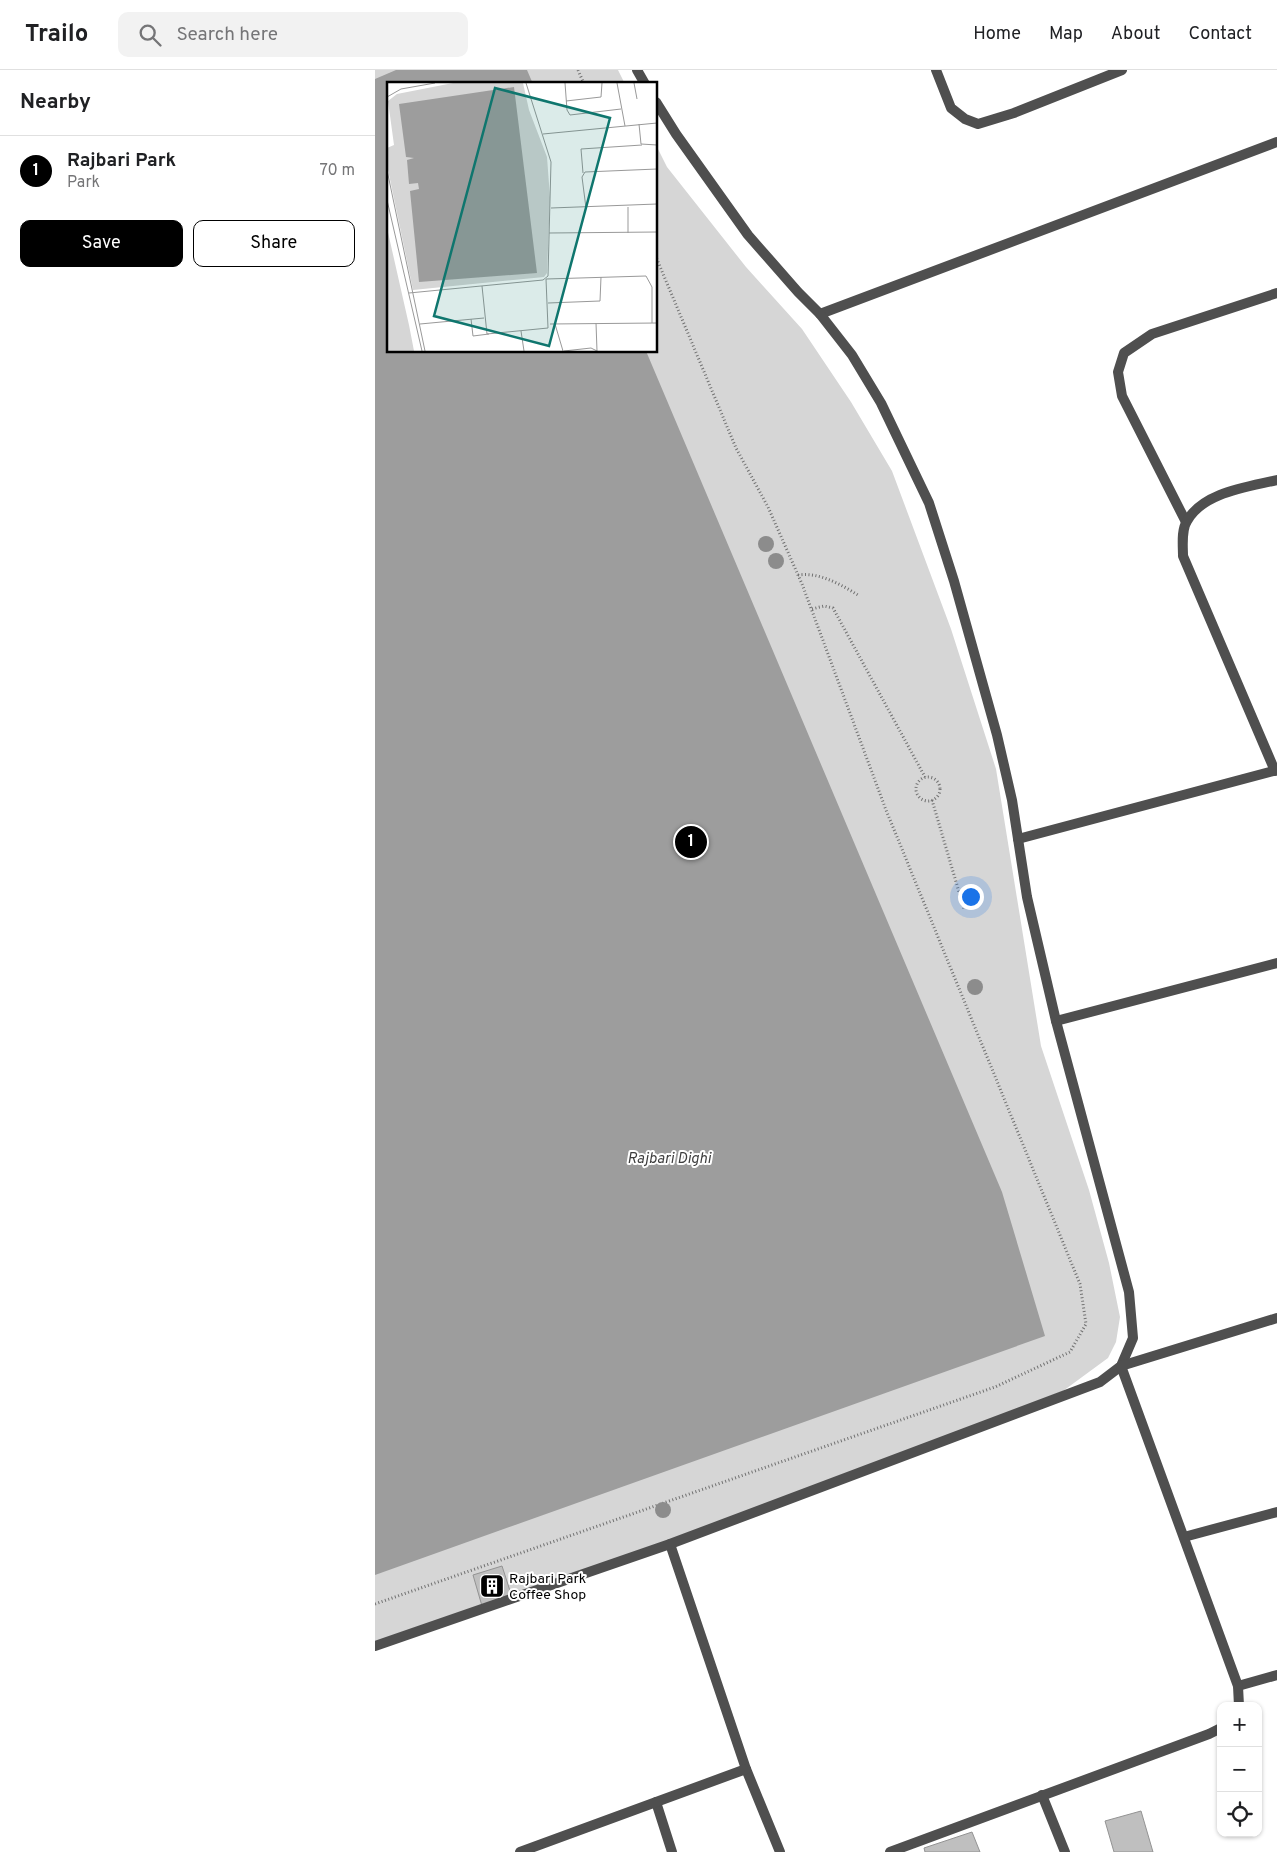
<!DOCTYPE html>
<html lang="en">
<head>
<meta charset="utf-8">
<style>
	:root { --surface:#fff; --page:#f2f2f2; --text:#202124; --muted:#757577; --line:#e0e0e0; --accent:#000 }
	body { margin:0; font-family:Overpass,sans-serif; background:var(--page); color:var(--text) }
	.controls { position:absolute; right:15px; bottom:15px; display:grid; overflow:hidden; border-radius:10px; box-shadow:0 1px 4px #0004 }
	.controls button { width:45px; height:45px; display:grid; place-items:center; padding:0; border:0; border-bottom:1px solid var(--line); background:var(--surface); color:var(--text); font:25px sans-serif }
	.you { position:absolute; left:595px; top:826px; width:18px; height:18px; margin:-12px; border:4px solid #fff; border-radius:50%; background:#1a73e8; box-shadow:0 0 0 8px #1a73e833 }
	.badge { display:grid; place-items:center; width:32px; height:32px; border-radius:50%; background:var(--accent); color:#fff; font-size:16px; font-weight:700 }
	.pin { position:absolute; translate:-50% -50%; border:2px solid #fff; box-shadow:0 1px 5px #0006 }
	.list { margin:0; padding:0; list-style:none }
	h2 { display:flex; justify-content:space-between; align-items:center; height:65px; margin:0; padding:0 20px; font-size:21px }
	h2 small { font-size:16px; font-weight:400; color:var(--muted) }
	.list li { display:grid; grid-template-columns:32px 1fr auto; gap:15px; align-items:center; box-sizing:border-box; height:70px; padding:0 20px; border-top:1px solid var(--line) }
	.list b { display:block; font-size:19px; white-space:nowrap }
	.list p { margin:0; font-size:16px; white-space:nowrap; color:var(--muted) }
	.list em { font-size:16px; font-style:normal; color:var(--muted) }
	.actions { display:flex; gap:10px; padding:15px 20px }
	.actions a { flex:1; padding:11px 0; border:1px solid var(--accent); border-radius:10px; text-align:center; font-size:18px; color:var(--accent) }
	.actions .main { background:var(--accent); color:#fff }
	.icon { flex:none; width:28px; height:28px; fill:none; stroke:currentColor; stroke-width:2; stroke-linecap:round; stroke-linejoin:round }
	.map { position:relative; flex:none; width:902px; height:1782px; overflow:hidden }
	header { display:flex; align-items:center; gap:30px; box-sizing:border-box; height:70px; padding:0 25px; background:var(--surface); border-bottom:1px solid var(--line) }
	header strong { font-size:24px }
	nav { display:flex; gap:28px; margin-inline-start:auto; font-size:18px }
	.search { width:350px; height:45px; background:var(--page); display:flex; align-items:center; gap:12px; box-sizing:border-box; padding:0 18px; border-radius:10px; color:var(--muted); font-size:19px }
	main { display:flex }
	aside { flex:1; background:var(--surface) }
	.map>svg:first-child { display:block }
</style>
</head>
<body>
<header>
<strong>Trailo</strong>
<div class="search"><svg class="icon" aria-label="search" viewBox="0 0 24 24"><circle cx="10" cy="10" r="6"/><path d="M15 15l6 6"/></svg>Search here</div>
<nav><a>Home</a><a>Map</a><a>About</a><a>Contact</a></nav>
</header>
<main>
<aside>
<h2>Nearby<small></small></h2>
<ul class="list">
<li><span class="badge">1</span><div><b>Rajbari Park</b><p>Park</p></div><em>70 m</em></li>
</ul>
<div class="actions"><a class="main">Save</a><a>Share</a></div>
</aside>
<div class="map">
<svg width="902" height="1782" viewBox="0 0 902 1782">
	<rect width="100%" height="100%" fill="#fff"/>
	<polygon fill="#d6d6d6" points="0,0 243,0 250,14 14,14 14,281 281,281 281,75 292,97 371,197 427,259 476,332 517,401 576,559 621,699 666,976 714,1120 734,1193 745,1247 741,1272 733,1288 688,1321 287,1477 0,1575"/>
	<polygon fill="#9d9d9d" points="21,0 152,0 158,14 14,14 14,281 271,281 627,1122 670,1266 0,1505 0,9"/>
	<g fill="#bfbfbf" stroke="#939393">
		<polygon points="127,1496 137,1527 107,1536 98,1505"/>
		<polygon points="766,1741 778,1782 739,1782 730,1751"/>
		<polygon points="597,1762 605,1782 550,1782 549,1778"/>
	</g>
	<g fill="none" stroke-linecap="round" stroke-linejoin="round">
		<g stroke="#717171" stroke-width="3" stroke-dasharray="1 2.5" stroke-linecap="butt">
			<polyline points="203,0 209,14"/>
			<path d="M423 505C444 502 465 514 483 525"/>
			<polyline points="437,539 449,536 458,538 550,707"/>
			<circle cx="553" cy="719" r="12"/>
			<polyline points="557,730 589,839"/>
			<polyline points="0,1534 620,1317 695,1282 711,1254 705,1214 511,740 427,514 393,437 361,378 281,187"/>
		</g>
		<g stroke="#4f4f4f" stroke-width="10">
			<polyline points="262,0 270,14"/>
			<polyline points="561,0 576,38 590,49 603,54 639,43 747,0"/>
			<polyline points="445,244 902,72"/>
			<polyline points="811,452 747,326 743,302 749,283 777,264 902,223"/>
			<path d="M900 701 808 486C808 476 806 460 812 451 828 422 873 417 902 410"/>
			<polyline points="643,769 902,700"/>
			<polyline points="681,951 902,893"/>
			<polyline points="809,1467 902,1442"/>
			<polyline points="295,1474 371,1699 405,1782"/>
			<polyline points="0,1576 295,1474 725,1312 746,1296 758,1268 754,1222 681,951 652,827 637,730 622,665 579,511 554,433 506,333 477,285 445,244 423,222 373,165 301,64 281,32"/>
			<polyline points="863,1616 902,1605"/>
			<polyline points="864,1636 863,1616 746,1296 902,1248"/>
			<polyline points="667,1725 690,1782"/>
			<polyline points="281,1732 297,1782"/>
			<polyline points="145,1782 371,1699"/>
			<polyline points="515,1782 834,1664 846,1658"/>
		</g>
	</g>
	<g fill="#8c8c8c">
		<circle cx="391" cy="474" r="8"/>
		<circle cx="401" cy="491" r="8"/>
		<circle cx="600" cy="917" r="8"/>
		<circle cx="288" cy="1440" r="8"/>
	</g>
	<defs>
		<symbol id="building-square" viewBox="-11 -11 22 22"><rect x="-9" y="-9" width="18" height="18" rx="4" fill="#000" stroke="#fff"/><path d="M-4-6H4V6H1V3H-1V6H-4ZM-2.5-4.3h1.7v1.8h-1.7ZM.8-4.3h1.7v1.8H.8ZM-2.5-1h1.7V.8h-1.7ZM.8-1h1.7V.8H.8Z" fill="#fff"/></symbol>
	</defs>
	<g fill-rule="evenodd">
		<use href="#building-square" x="103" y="1502" width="28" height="28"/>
	</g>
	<g text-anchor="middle" stroke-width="4" stroke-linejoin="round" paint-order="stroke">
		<g font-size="14" fill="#000" stroke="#fff" text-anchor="start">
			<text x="134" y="1513">Rajbari Park<tspan x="134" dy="16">Coffee Shop</tspan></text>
		</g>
		<g font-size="15" font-style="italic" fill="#3e3e3e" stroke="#fff">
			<text x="294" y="1093">Rajbari Dighi</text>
		</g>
	</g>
	<g transform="translate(12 12)">
		<rect width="270" height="270" fill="#fff"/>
		<path d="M66 1H136L142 28 160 75 163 116 160 191 157 195 26 208 0 83V66L7 63 1 19 10 12ZM0 146 22 243 27 269H0Z" fill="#d6d6d6"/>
		<path d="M127 5 150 191 32 200 23 109 32 107 31 101 22 102 20 78 27 76 19 75 12 22Z" fill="#9d9d9d"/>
		<path fill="none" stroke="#999" stroke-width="1" d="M178 1 180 28 183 33 234 27M230 1 238 44M247 1 250 17M0 15 14 7 48 1M179 19 214 15 215 1M252 42 254 62 270 63M156 52 270 41M0 88 38 269M196 91 194 67 255 63M0 118 35 269M241 125V151M164 126 270 122M199 126 195 95 198 90 270 87M162 151 270 150M95 204 100 252 161 246 159 197 259 194 265 205V241M22 211 156 198 161 194 164 80 139 1M161 221 213 219 214 195M84 237 86 254 102 252M33 242 97 236M163 242 270 241M168 242 176 269M134 249 137 269M177 269 204 266 210 269 209 241"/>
		<path fill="#0f766e" fill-opacity="0.15" stroke="#0f766e" stroke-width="2.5" d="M108 6 223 36 162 264 47 234Z"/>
		<rect width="270" height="270" fill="none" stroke="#000" stroke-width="2.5"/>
	</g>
</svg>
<div class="controls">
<button>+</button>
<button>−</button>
<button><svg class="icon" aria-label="locate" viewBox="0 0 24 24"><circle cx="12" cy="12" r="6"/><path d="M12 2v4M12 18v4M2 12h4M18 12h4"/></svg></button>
</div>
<div class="you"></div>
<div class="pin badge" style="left:316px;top:772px">1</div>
</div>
</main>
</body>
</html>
